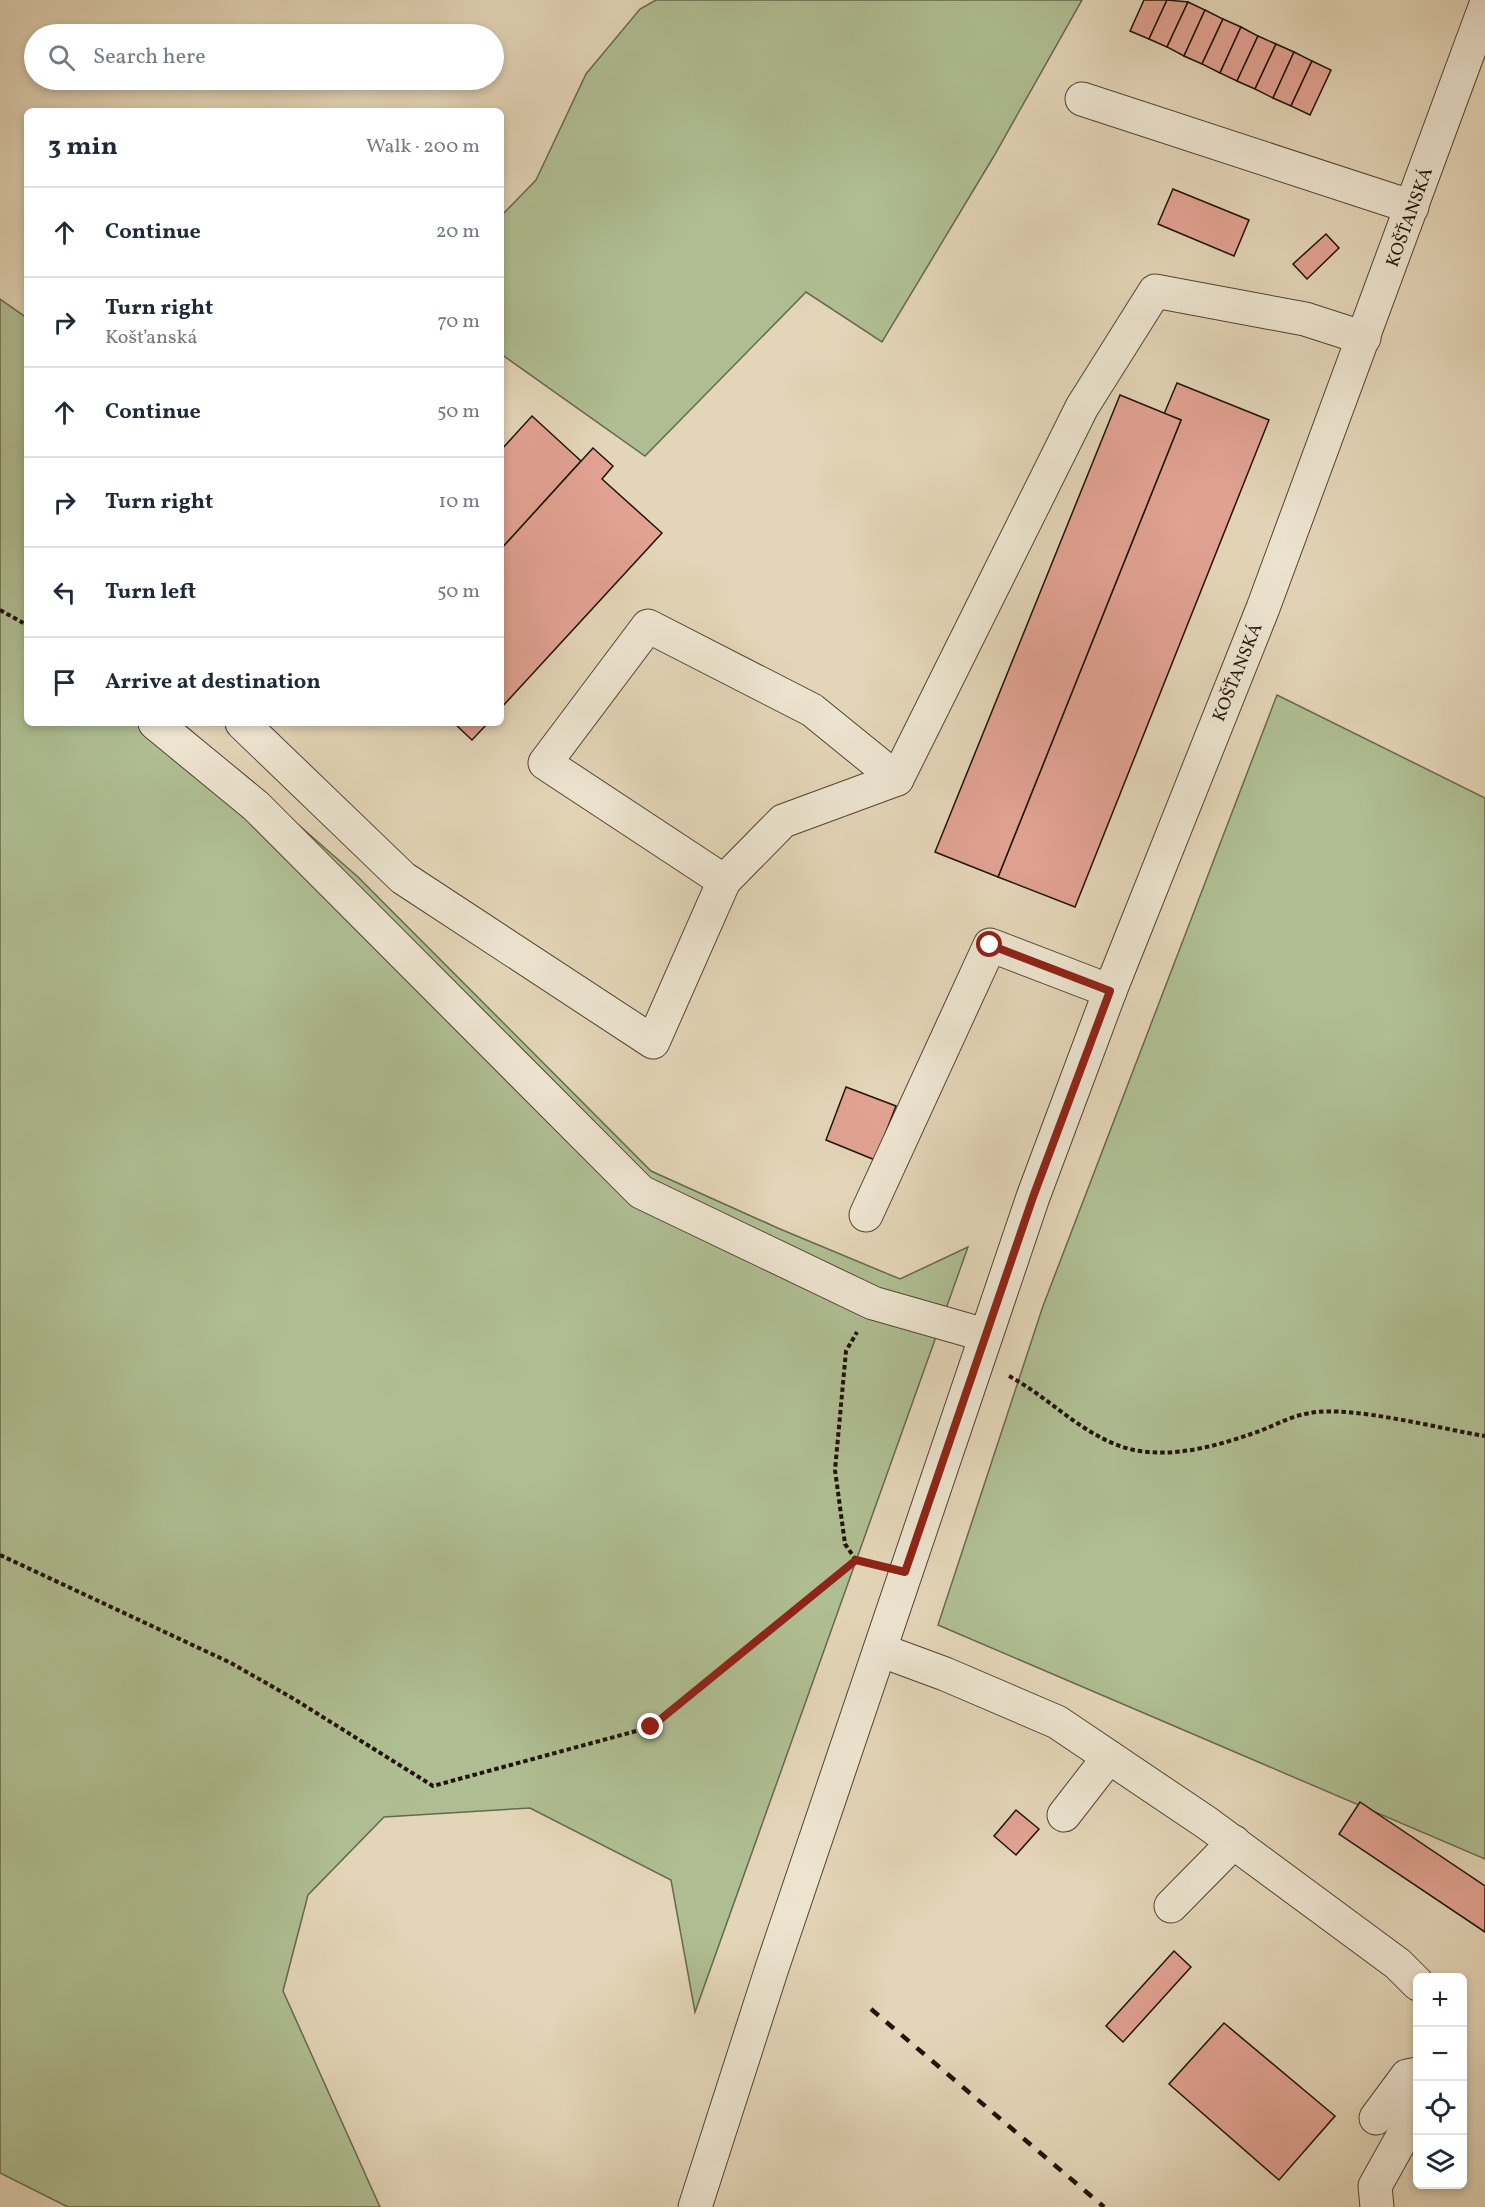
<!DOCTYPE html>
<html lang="en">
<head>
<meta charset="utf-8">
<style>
	:root { --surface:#fff; --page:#f2f2f3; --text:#1f2937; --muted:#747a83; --line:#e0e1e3 }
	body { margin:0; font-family:Vollkorn,serif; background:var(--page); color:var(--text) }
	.controls { position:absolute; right:18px; bottom:18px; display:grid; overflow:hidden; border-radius:9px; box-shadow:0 3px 9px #0003 }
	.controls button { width:54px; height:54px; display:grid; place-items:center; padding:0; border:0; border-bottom:2px solid var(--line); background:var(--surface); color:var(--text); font:30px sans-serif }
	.stop { position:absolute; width:18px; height:18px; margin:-14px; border:4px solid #8f2418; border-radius:50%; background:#fff }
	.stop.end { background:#8f2418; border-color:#fff; box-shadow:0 2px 6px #0008 }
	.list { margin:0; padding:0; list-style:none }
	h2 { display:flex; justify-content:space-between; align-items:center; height:78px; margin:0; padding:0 24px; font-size:26px }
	h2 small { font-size:20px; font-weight:400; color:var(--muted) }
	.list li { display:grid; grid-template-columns:39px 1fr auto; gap:18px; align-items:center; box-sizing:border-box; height:90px; padding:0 24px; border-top:2px solid var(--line) }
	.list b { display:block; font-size:22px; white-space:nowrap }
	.list p { margin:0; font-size:20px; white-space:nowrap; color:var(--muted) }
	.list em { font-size:20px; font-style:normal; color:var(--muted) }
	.icon { flex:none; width:33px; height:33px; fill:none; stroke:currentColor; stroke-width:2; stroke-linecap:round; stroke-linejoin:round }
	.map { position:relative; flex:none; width:1485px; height:2207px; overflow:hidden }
	.search { position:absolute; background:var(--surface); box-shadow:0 3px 9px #0003; left:24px; top:24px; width:480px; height:66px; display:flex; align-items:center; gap:15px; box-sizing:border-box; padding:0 21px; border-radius:33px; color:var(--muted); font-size:22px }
	.panel { position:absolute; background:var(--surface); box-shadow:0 3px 9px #0003; left:24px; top:108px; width:480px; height:618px; border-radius:9px }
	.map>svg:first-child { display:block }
</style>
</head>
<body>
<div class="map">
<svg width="1485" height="2207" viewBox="0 0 1485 2207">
	<rect width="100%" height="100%" fill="#e3d5b7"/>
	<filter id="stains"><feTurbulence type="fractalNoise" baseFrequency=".00333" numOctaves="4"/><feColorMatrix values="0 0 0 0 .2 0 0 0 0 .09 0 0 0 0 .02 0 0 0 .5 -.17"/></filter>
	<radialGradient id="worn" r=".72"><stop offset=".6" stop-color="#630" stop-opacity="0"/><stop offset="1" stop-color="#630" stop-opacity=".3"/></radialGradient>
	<g fill="#afbe92" stroke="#68684e" stroke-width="1.5">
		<polygon points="656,0 1082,0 994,156 882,342 806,292 645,456 501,354 501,216 536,180 586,74 640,9"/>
		<polygon points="0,299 27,318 27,723 182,723 358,877 651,1171 780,1229 900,1279 968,1247 695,2012 671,1880 530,1808 384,1817 308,1895 283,1991 380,2207 68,2207 0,2173"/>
		<polygon points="1277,695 1485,798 1485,1859 938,1625 1043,1306"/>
	</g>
	<g fill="#e1a292" stroke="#201309" stroke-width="1.5">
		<polygon points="1144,0 1167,0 1149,39 1130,31"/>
		<polygon points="1167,0 1188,2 1167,47 1149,39"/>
		<polygon points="1188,2 1205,10 1184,56 1167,47"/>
		<polygon points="1205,10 1223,19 1202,64 1184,56"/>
		<polygon points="1223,19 1241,27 1220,73 1202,64"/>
		<polygon points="1241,27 1258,36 1237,81 1220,73"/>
		<polygon points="1258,36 1276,44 1255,89 1237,81"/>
		<polygon points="1276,44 1294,52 1273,98 1255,89"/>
		<polygon points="1294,52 1312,61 1291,106 1273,98"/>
		<polygon points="1312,61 1331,70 1310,115 1291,106"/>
		<polygon points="1173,189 1249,220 1234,256 1158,224"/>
		<polygon points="1326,234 1339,248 1307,279 1293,264"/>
		<polygon points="1177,383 1269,420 1075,907 998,877 1181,420 1164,414"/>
		<polygon points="1120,395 1181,420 998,877 935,852"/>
		<polygon points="532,416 581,461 501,549 501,450"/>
		<polygon points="593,448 613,466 602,479 662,533 501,708 501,549"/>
		<polygon points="454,723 488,723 472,740"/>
		<polygon points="846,1087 896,1106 875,1160 826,1140"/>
		<polygon points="1360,1802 1485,1886 1485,1932 1339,1834"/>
		<polygon points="1016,1810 1039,1829 1016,1855 994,1836"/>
		<polygon points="1174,1951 1191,1967 1123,2042 1106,2026"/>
		<polygon points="1224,2023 1335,2116 1279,2180 1169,2084"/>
	</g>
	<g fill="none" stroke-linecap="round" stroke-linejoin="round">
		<defs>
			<g id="minor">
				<polyline points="1082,99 1412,207"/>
				<polyline points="155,723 256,806 641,1192 873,1303 985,1335"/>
				<polyline points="242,723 403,878 653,1042 724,881 783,821 897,779 1082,407 1155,291 1305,319 1364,338"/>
				<polyline points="724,881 545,763 648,626 812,710 897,779"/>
				<polyline points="866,1215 990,945 1110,991"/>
				<polyline points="880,1650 945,1674 1057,1722 1207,1823 1398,1964 1418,1984"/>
				<polyline points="1064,1815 1109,1757"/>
				<polyline points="1171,1906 1234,1842"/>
				<polyline points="1376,2118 1407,2076 1418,2074"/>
				<polyline points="695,2207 772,1968 1033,1197 1110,991 1263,608 1485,7"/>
				<polyline points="1377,2207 1375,2186 1418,2109"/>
			</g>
		</defs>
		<use href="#minor" stroke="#514434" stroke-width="35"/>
		<g stroke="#201309" stroke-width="4" stroke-dasharray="4.5 3" stroke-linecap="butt">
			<polyline points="0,610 27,625"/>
			<path d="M1009 1376C1052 1399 1085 1439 1134 1450 1173 1458 1217 1446 1254 1433 1272 1427 1290 1416 1310 1413 1351 1405 1441 1429 1485 1436"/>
			<polyline points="0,1555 231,1663 294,1699 433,1786 651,1727 856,1560 872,1564"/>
			<polyline points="856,1560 845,1544 835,1470 846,1351 857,1332"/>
		</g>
		<use href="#minor" stroke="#ede4d0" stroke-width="33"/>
		<polyline stroke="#201309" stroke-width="4.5" stroke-dasharray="10 10" stroke-linecap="butt" points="871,2009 1104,2207"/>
	</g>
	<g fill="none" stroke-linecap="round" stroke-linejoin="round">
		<polyline stroke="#8f2418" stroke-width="8" points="651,1727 856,1560 905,1572 1033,1197 1110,991 990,945"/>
	</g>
	<g text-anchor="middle" stroke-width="6" stroke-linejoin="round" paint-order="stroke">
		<g font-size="18" fill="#201309" stroke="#ede4d0">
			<text transform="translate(1409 217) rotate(-70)" y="6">KOŠŤANSKÁ</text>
			<text transform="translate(1237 672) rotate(-68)" y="6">KOŠŤANSKÁ</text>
		</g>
	</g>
	<rect width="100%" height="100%" filter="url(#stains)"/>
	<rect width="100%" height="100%" fill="url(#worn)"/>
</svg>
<div class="controls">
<button>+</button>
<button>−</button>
<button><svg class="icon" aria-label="locate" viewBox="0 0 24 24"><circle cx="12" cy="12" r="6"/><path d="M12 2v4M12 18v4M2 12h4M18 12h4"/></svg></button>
<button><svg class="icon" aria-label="layers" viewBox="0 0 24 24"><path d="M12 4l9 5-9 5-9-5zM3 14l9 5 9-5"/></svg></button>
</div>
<div class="stop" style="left:990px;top:945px"></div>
<div class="stop end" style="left:651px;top:1727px"></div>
<div class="search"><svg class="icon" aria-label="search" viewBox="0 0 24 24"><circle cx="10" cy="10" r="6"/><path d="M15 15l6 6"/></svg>Search here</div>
<section class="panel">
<h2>3 min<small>Walk · 200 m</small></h2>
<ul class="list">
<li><svg class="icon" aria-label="ahead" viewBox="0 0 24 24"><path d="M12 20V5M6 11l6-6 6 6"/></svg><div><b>Continue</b></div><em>20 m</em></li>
<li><svg class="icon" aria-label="right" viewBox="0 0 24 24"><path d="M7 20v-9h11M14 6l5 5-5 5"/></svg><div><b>Turn right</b><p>Košťanská</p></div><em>70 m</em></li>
<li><svg class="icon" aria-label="ahead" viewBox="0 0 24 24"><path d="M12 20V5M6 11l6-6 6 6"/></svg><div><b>Continue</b></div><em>50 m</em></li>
<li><svg class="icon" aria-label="right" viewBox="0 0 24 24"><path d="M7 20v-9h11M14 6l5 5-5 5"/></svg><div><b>Turn right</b></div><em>10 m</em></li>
<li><svg class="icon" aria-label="left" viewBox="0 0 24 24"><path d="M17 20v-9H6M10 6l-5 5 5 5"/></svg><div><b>Turn left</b></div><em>50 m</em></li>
<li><svg class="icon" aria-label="arrive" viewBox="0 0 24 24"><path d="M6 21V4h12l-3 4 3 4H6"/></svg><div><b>Arrive at destination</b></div></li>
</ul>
</section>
</div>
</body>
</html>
